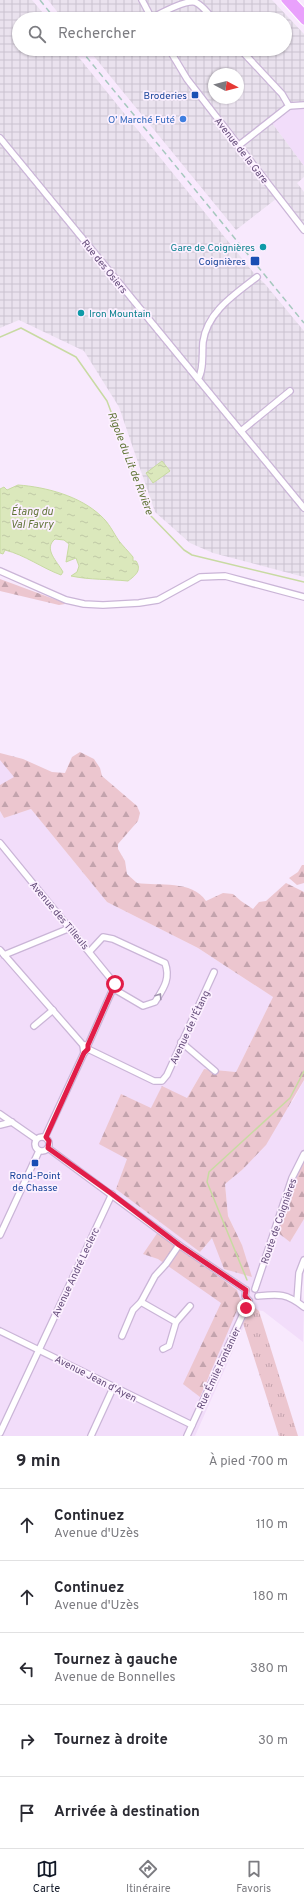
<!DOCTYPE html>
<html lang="fr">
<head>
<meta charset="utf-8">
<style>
	:root { --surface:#fff; --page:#f7f7f7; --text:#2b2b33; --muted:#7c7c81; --line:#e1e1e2; --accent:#111827 }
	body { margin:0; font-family:Overpass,sans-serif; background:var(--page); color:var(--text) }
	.compass { position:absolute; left:208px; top:68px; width:36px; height:36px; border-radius:50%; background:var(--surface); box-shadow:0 1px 3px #0004; rotate:97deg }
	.stop { position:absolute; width:12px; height:12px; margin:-9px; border:3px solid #e11d48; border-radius:50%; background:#fff }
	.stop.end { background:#e11d48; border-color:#fff; box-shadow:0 1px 4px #0008 }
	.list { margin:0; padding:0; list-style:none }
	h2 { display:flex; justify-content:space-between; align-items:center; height:52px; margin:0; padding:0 16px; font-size:17px }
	h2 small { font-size:13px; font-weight:400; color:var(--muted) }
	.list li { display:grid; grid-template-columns:26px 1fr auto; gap:12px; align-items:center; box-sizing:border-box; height:72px; padding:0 16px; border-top:1px solid var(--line) }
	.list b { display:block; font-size:15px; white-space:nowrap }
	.list p { margin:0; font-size:13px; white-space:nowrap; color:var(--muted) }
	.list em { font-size:13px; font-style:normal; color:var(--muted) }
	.icon { flex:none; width:22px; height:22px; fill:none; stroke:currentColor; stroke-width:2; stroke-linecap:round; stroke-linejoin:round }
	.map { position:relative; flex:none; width:304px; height:1436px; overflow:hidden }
	.search { position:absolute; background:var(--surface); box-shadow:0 1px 3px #0004; left:12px; right:12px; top:12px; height:44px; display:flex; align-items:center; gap:10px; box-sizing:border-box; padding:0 14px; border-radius:22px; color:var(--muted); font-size:15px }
	.sheet { height:412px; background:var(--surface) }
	nav { display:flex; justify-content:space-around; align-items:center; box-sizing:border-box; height:56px; border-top:1px solid var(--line); background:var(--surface); font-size:11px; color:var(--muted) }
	nav a { display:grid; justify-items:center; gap:2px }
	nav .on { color:var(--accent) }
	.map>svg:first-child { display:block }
</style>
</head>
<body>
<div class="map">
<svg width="304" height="1436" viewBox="0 0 304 1436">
	<defs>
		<pattern id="industrial-grid" width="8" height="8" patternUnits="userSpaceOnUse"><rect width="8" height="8" fill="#eae2ee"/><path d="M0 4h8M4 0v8" fill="none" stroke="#cbc3d0"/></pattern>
		<pattern id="forest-firs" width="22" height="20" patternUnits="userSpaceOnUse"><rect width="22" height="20" fill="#ecc6cf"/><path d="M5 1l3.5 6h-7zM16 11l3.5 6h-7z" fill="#c3a3ad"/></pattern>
		<pattern id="park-tufts" width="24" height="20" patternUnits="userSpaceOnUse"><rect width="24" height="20" fill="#ecc6cf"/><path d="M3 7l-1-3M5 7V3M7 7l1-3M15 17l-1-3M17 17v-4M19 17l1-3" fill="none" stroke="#c3a3ad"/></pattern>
		<pattern id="water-ripples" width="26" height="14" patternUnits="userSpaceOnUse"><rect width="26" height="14" fill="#dbe8bc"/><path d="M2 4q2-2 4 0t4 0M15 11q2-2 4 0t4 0" fill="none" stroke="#bfc8a5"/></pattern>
	</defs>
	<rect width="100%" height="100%" fill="#f8e9fd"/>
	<g fill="#f2ddfa">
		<polygon points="301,103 304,103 304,166 272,123"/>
		<polygon points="2,759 15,778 0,785 0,760"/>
		<polygon points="31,809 107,902 198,948 273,997 236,1072 204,1069 187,1098 151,1109 121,1094 127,1159 200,1252 212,1238 242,1245 228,1216 225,1184 242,1170 294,1099 304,1080 304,1161 301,1166 290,1242 304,1219 304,1274 301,1293 304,1305 303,1342 263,1311 251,1310 195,1436 0,1436 0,811 4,818"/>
	</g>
	<g fill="url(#industrial-grid)" fill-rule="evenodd">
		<polygon points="0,0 32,0 48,19 19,19 19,49 72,49 253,272 265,284 304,331 304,577 213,553 190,543 155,512 119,407 84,351 19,320 0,328"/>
		<path d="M48 0H272L304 34V103H301L272 123 304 166V177L297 183 304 192V224L281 195 236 230 88 49H285V19H63ZM214 74H238V98H214Z"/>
	</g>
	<g fill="url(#forest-firs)">
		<polygon points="0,579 62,602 65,604 59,605 0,591"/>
		<path d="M80 752 94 759 100 768 102 776 137 806 140 813 138 821 118 844V849L125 861 127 874 137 883C159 886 192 880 206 901L223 893 233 894 241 901 253 909 259 902 266 901 286 883 304 892V1080L266 1145 242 1170 225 1184 228 1216 242 1245 252 1277 224 1269 212 1238 200 1252 116 1189 127 1159 99 1144 121 1094 151 1108 162 1086 187 1098 204 1069 236 1072 273 997 198 948 107 902 31 809 4 818 0 811V785L14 777 0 760V753L23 759 52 772 65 773 72 757Z"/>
		<polygon points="302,865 304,865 304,883 297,885 289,878 298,872"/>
		<polygon points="304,1161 304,1219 290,1242 277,1232 301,1166"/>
		<polygon points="158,1232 237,1290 241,1301 200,1397 183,1384 221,1303 158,1259 143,1254"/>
	</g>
	<polygon fill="url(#park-tufts)" points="253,1306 259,1311 298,1436 279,1436 243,1323"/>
	<g fill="url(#water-ripples)" stroke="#c8daa2">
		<polygon points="162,461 170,471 153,483 146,473"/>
		<path d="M18 485C46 487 80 496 101 516 109 523 113 532 119 541 123 546 128 551 133 557V561H136C142 570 136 575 128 581 109 579 90 580 71 576L77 572 79 566 76 558 66 562 69 544 64 540 55 539C43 549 57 561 63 572L61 575C42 568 25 555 5 550L3 554 0 553V489L4 487 7 490Z"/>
	</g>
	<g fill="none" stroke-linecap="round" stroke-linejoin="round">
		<g stroke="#c8daa2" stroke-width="1.5">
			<polyline points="0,337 21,328 76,357 107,401 149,514 184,550 192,555 304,582"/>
			<polyline points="247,1280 207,1182 209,1172 290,1098 304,1071"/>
		</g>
		<defs>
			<g id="minor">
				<polyline points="142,0 152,19"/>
				<path d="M152 18C161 13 185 0 195 2 202 5 208 13 213 19"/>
				<polyline points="169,49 187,79 304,230"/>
				<polyline points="289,106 304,105"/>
				<polyline points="0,138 304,508"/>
				<polyline points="238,146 289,106 282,94 240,49"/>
				<path d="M198 379C204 370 202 353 203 342 207 312 235 294 257 277"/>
				<polyline points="241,431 290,391"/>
				<polyline points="0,571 66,600 84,604 103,605 139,603 158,600 200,577 225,576 304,597"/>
				<polyline points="0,843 115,984 88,1045"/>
				<polyline points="0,950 83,1045"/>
				<path d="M90 951 103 937 113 939 165 963C171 979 163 989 155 1002L143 1006 114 989"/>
				<polyline points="4,955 70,928"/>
				<polyline points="34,1026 53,1010"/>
				<polyline points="181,1042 215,1071"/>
				<polyline points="88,1049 84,1053 83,1045 88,1045 88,1049 154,1081 162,1081 167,1075 214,972"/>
				<polyline points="0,1114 36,1139"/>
				<polyline points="0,1125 12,1122"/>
				<circle cx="42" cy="1144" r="7"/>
				<polyline points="45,1137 84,1053"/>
				<polyline points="48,1148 179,1245 246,1290"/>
				<polyline points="0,1235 39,1151"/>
				<polyline points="255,1289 292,1178 304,1154"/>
				<polyline points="246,1290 245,1296 249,1301"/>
				<path d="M258 1296C279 1294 286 1293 304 1307"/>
				<polyline points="297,1301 299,1273 304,1260"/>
				<polyline points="141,1302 176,1322"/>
				<polyline points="0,1331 192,1425"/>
				<polyline points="122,1336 133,1310 141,1302 155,1276 166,1264 179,1245"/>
				<polyline points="163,1349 169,1346 176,1322 190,1306"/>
				<polyline points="0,1433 112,1194"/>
				<polyline points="91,1436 113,1388"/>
				<polyline points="187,1436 249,1301"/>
			</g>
			<g id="major">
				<polyline points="285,0 304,21"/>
				<polyline points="292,0 304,13"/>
			</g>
		</defs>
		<use href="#minor" stroke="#cab5d7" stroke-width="8"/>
		<use href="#major" stroke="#fff" stroke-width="9"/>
		<use href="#minor" stroke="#fff" stroke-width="5.5"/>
		<use href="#major" stroke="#e9a1fc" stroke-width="7"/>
		<g stroke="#a6c8be" stroke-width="1.5" stroke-dasharray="6 4" stroke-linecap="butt">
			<polyline points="40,0 55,19"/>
			<polyline points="80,49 304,323"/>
		</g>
	</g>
	<defs><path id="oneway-chevron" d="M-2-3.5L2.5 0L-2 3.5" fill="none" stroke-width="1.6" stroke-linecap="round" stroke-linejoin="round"/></defs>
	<use stroke="#a193af" href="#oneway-chevron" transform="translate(159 996) rotate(-57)"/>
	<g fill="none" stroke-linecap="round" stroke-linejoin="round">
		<polyline stroke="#e11d48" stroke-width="5" points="115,984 88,1045 88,1049 84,1053 46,1137 49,1141 48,1148 112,1194 179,1245 246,1290 245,1296 249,1301 246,1308"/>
	</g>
	<g fill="#1a4fb4" stroke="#fcf0ff" stroke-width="1.5">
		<rect x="191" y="91" width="8" height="8" rx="2"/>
		<rect x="250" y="256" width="10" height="10" rx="2"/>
		<rect x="31" y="1159" width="8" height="8" rx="2"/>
	</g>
	<circle fill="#3f7fe0" stroke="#fcf0ff" stroke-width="1.5" cx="183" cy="119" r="4"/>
	<g fill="#0f9aa8" stroke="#fcf0ff" stroke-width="1.5">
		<circle cx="263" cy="247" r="4"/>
		<circle cx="81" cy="313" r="4"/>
	</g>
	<g text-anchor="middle" stroke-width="3.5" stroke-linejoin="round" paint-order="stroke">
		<g font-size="10" fill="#164399" stroke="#fcf0ff" text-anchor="end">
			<text x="187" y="99">Broderies</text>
			<text x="246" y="265">Coignières</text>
			<text x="35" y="1179" text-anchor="middle">Rond-Point<tspan x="35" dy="12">de Chasse</tspan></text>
		</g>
		<g font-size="10" fill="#366cbe" stroke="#fcf0ff" text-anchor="end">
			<text x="175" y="123">O' Marché Futé</text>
		</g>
		<g font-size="10" fill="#634b79" stroke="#fcf0ff">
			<text transform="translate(242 150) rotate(52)" y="4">Avenue de la Gare</text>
			<text transform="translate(105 266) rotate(51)" y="4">Rue des Osiers</text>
			<text transform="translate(60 915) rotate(50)" y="4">Avenue des Tilleuls</text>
			<text transform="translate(189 1027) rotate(-65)" y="4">Avenue de l'Étang</text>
			<text transform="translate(278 1221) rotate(-71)" y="4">Route de Coignières</text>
			<text transform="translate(75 1272) rotate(-65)" y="4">Avenue André Leclerc</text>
			<text transform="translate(218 1368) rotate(-65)" y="4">Rue Émile Fontanier</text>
			<text transform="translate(96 1378) rotate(27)" y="4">Avenue Jean d'Ayen</text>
		</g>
		<g font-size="10" fill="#0d838f" stroke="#fcf0ff" text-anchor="end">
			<text x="255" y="251">Gare de Coignières</text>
			<text x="89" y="317" text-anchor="start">Iron Mountain</text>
		</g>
		<g font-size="11" font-style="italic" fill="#63773b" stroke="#fcf0ff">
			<text transform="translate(131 463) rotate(69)" y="4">Rigole du Lit de Rivière</text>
			<text x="32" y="515">Étang du<tspan x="32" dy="13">Val Favry</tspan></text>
		</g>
	</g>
</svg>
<svg class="compass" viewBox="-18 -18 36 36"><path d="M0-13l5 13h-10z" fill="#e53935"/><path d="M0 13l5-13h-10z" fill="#7c7c81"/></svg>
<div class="stop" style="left:115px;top:984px"></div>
<div class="stop end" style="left:246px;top:1308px"></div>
<div class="search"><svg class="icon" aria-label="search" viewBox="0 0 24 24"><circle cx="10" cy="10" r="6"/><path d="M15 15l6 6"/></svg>Rechercher</div>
</div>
<section class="sheet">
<h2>9 min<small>À pied · 700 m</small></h2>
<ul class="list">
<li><svg class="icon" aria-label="ahead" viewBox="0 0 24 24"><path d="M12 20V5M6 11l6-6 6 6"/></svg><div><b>Continuez</b><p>Avenue d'Uzès</p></div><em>110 m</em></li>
<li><svg class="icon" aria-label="ahead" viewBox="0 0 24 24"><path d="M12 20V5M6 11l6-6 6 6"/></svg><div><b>Continuez</b><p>Avenue d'Uzès</p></div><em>180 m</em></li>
<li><svg class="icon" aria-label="left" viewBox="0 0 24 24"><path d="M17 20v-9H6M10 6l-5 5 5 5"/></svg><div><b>Tournez à gauche</b><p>Avenue de Bonnelles</p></div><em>380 m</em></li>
<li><svg class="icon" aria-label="right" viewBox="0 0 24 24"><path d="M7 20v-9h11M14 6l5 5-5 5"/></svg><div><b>Tournez à droite</b></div><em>30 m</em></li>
<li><svg class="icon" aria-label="arrive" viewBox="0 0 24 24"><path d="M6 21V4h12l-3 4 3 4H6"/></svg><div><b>Arrivée à destination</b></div></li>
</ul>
</section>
<nav>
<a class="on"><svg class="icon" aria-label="map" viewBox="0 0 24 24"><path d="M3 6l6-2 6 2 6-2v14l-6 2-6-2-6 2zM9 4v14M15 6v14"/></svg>Carte</a>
<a><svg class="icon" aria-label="directions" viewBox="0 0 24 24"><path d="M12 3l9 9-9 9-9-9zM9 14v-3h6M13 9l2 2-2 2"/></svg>Itinéraire</a>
<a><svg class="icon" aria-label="saved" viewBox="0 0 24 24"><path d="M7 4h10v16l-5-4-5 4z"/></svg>Favoris</a>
</nav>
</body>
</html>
